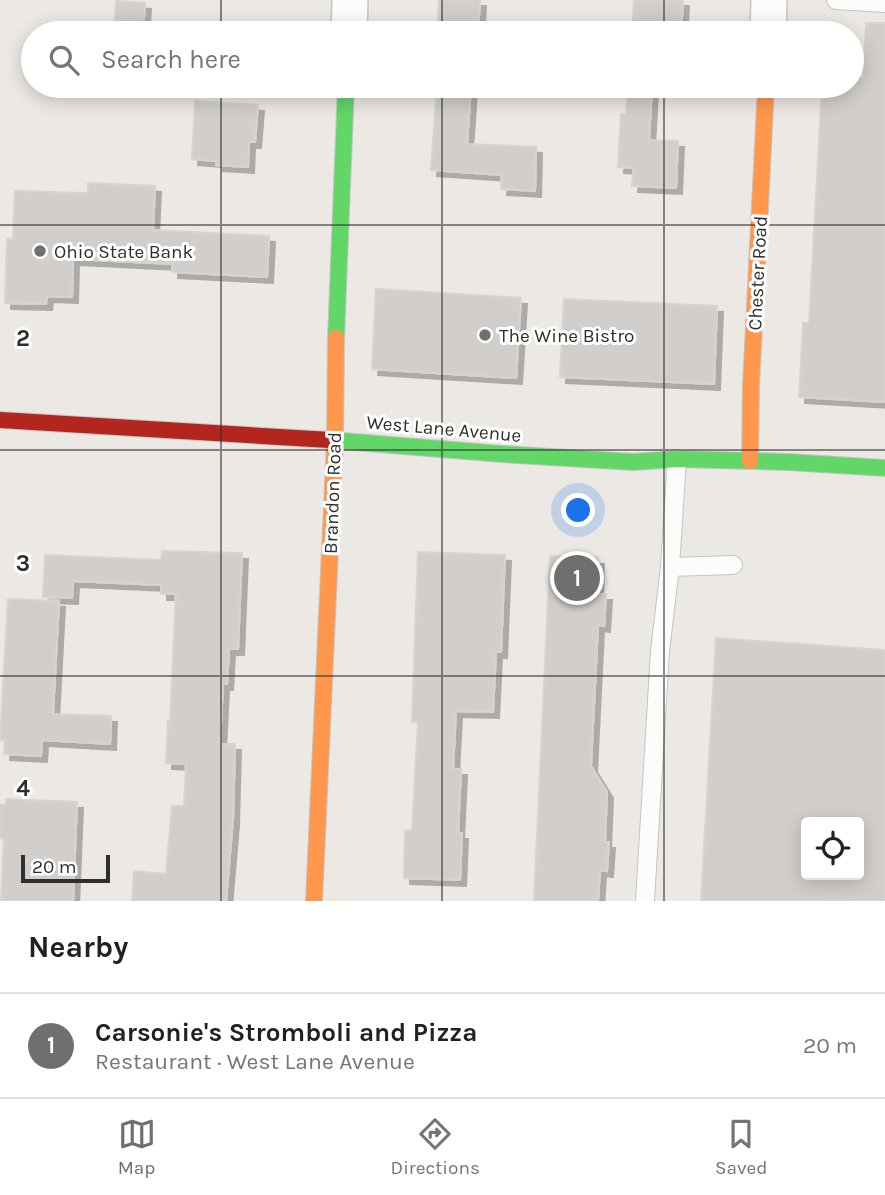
<!DOCTYPE html>
<html lang="en">
<head>
<meta charset="utf-8">
<style>
	:root { --surface:#fff; --page:#f2f2f2; --text:#202124; --muted:#757577; --line:#e0e0e0; --accent:#706f6e }
	body { margin:0; font-family:Karla,sans-serif; background:var(--page); color:var(--text) }
	.controls { position:absolute; right:21px; bottom:21px; display:grid; overflow:hidden; border-radius:7px; box-shadow:0 4px 18px #0003 }
	.controls button { width:63px; height:63px; display:grid; place-items:center; padding:0; border:0; border-bottom:2px solid var(--line); background:var(--surface); color:var(--text); font:35px sans-serif }
	.scale { position:absolute; left:21px; bottom:18px; width:89px; box-sizing:border-box; padding-left:7px; border:4px solid #2e2e2e; border-top:0; font-size:19px; line-height:24px; white-space:nowrap; color:#2e2e2e; -webkit-text-stroke:5px #fff; paint-order:stroke }
	.you { position:absolute; left:579px; top:511px; width:24px; height:24px; margin:-18px; border:5px solid #fff; border-radius:50%; background:#1a73e8; box-shadow:0 0 0 10px #1a73e833 }
	.badge { display:grid; place-items:center; width:46px; height:46px; border-radius:50%; background:var(--accent); color:#fff; font-size:23px; font-weight:700 }
	.pin { position:absolute; translate:-50% -50%; border:4px solid #fff; box-shadow:0 2px 7px #0006 }
	.list { margin:0; padding:0; list-style:none }
	h2 { display:flex; justify-content:space-between; align-items:center; height:91px; margin:0; padding:0 28px; font-size:30px }
	h2 small { font-size:23px; font-weight:400; color:var(--muted) }
	.list li { display:grid; grid-template-columns:46px 1fr auto; gap:21px; align-items:center; box-sizing:border-box; height:105px; padding:0 28px; border-top:2px solid var(--line) }
	.list b { display:block; font-size:26px; white-space:nowrap }
	.list p { margin:0; font-size:23px; white-space:nowrap; color:var(--muted) }
	.list em { font-size:23px; font-style:normal; color:var(--muted) }
	.icon { flex:none; width:38px; height:38px; fill:none; stroke:currentColor; stroke-width:2; stroke-linecap:round; stroke-linejoin:round }
	.map { position:relative; flex:none; width:885px; height:901px; overflow:hidden }
	.search { position:absolute; background:var(--surface); box-shadow:0 4px 18px #0003; left:21px; right:21px; top:21px; height:77px; display:flex; align-items:center; gap:18px; box-sizing:border-box; padding:0 24px; border-radius:38px; color:var(--muted); font-size:26px }
	.sheet { height:196px; background:var(--surface) }
	nav { display:flex; justify-content:space-around; align-items:center; box-sizing:border-box; height:98px; border-top:2px solid var(--line); background:var(--surface); font-size:19px; color:var(--muted) }
	nav a { display:grid; justify-items:center; gap:4px }
	nav .on { color:var(--accent) }
	.map>svg:first-child { display:block }
</style>
</head>
<body>
<div class="map">
<svg width="885" height="901" viewBox="0 0 885 901">
	<defs>
		<filter id="shadow"><feDropShadow dx="6" dy="6" stdDeviation="0" flood-color="#0004"/></filter>
	</defs>
	<rect width="100%" height="100%" fill="#ece8e4"/>
	<g fill="#d1cecb" stroke="#d7d4d0" stroke-width="2" fill-rule="evenodd" filter="url(#shadow)">
		<polygon points="439,0 480,0 478,33 437,33"/>
		<polygon points="634,0 683,0 681,33 632,33"/>
		<polygon points="116,1 145,3 143,33 114,33"/>
		<polygon points="866,23 885,23 885,402 799,397 803,323 809,323 822,86 852,86 852,77 863,78"/>
		<polygon points="437,86 471,86 467,144 536,147 535,191 501,189 502,175 431,170"/>
		<polygon points="628,86 652,86 649,140 678,141 676,188 632,186 634,168 618,167 621,114 626,115"/>
		<polygon points="195,101 258,105 255,142 249,142 248,167 216,165 217,161 192,159"/>
		<polygon points="88,183 155,186 153,230 269,236 267,277 172,272 172,264 73,259 72,297 47,296 46,304 5,303 7,239 13,239 15,191 88,193"/>
		<polygon points="376,289 521,298 516,378 372,369"/>
		<polygon points="564,299 717,306 714,384 560,377"/>
		<polygon points="162,551 242,553 238,649 229,649 227,684 223,684 220,744 235,744 233,819 226,901 132,901 134,871 166,874 172,806 184,806 186,764 166,763 168,721 170,721 176,594 161,594 161,585 73,581 72,598 43,597 45,555 161,560"/>
		<polygon points="418,552 505,555 501,652 496,652 493,712 456,711 453,769 461,769 458,833 462,833 460,880 404,878 405,831 412,831 418,722 412,722"/>
		<polygon points="550,556 598,558 597,594 606,594 604,626 598,625 591,766 607,792 605,842 609,842 607,871 600,870 598,901 534,901"/>
		<polygon points="8,599 59,601 53,714 111,716 110,744 42,740 41,756 4,754 5,740 0,740"/>
		<path d="M716 638 885 650V901H701ZM806 822H859V875H806Z"/>
		<polygon points="6,799 77,802 73,901 1,901 4,838 0,838 0,805 6,805"/>
	</g>
	<g fill="none" stroke-linecap="round" stroke-linejoin="round">
		<defs>
			<g id="lane">
				<polyline points="836,0 885,3"/>
				<polyline points="670,567 733,565"/>
				<polyline points="645,901 660,651 670,567 677,459"/>
			</g>
			<g id="street">
				<polyline points="349,33 350,0"/>
				<polyline points="768,33 769,0"/>
			</g>
			<g id="fast">
				<polyline points="336,338 346,86"/>
				<polyline points="330,440 502,454 633,462 677,459 788,462 885,468"/>
			</g>
			<g id="slow">
				<polyline points="750,461 751,386 766,86"/>
				<polyline points="314,901 335,440 336,338"/>
			</g>
			<polyline id="jam" points="0,420 330,440"/>
		</defs>
		<use href="#lane" stroke="#c5c4c5" stroke-width="20"/>
		<use href="#street" stroke="#c5c4c5" stroke-width="38"/>
		<use href="#fast" stroke="#c5c4c5" stroke-width="18"/>
		<use href="#slow" stroke="#c5c4c5" stroke-width="18"/>
		<use href="#jam" stroke="#c5c4c5" stroke-width="18"/>
		<use href="#lane" stroke="#fcfcfb" stroke-width="18"/>
		<use href="#street" stroke="#fcfcfb" stroke-width="35"/>
		<use href="#fast" stroke="#63d668" stroke-width="16"/>
		<use href="#slow" stroke="#ff974d" stroke-width="16"/>
		<use href="#jam" stroke="#b3261e" stroke-width="16"/>
	</g>
	<path fill="none" stroke="#2e2e2e" stroke-width="2" stroke-opacity="0.55" d="M221 0V33M442 0V33M664 0V33M221 86V901M442 86V901M664 86V901M0 225H885M0 450H885M0 676H885"/>
	<g fill="#706f6e" stroke="#fff" stroke-width="2.5">
		<circle cx="40" cy="251" r="7"/>
		<circle cx="485" cy="335" r="7"/>
	</g>
	<g text-anchor="middle" stroke-width="6" stroke-linejoin="round" paint-order="stroke">
		<g font-size="19" fill="#2e2e2e" stroke="#fff" text-anchor="start">
			<text x="54" y="258">Ohio State Bank</text>
			<text x="499" y="342">The Wine Bistro</text>
		</g>
		<g font-size="19" fill="#2e2e2e" stroke="#fff">
			<text transform="translate(757 273) rotate(-87)" y="7">Chester Road</text>
			<text transform="translate(444 428) rotate(5)" y="7">West Lane Avenue</text>
			<text transform="translate(332 493) rotate(-88)" y="7">Brandon Road</text>
		</g>
	</g>
	<g font-size="23" text-anchor="middle" font-weight="bold" fill="#2e2e2e" stroke="#fff" stroke-width="6" stroke-linejoin="round" paint-order="stroke">
		<text x="23" y="346">2</text>
		<text x="23" y="571">3</text>
		<text x="23" y="796">4</text>
	</g>
</svg>
<div class="controls">
<button><svg class="icon" aria-label="locate" viewBox="0 0 24 24"><circle cx="12" cy="12" r="6"/><path d="M12 2v4M12 18v4M2 12h4M18 12h4"/></svg></button>
</div>
<div class="scale">20 m</div>
<div class="you"></div>
<div class="pin badge" style="left:577px;top:578px">1</div>
<div class="search"><svg class="icon" aria-label="search" viewBox="0 0 24 24"><circle cx="10" cy="10" r="6"/><path d="M15 15l6 6"/></svg>Search here</div>
</div>
<section class="sheet">
<h2>Nearby<small></small></h2>
<ul class="list">
<li><span class="badge">1</span><div><b>Carsonie's Stromboli and Pizza</b><p>Restaurant · West Lane Avenue</p></div><em>20 m</em></li>
</ul>
</section>
<nav>
<a class="on"><svg class="icon" aria-label="map" viewBox="0 0 24 24"><path d="M3 6l6-2 6 2 6-2v14l-6 2-6-2-6 2zM9 4v14M15 6v14"/></svg>Map</a>
<a><svg class="icon" aria-label="directions" viewBox="0 0 24 24"><path d="M12 3l9 9-9 9-9-9zM9 14v-3h6M13 9l2 2-2 2"/></svg>Directions</a>
<a><svg class="icon" aria-label="saved" viewBox="0 0 24 24"><path d="M7 4h10v16l-5-4-5 4z"/></svg>Saved</a>
</nav>
</body>
</html>
